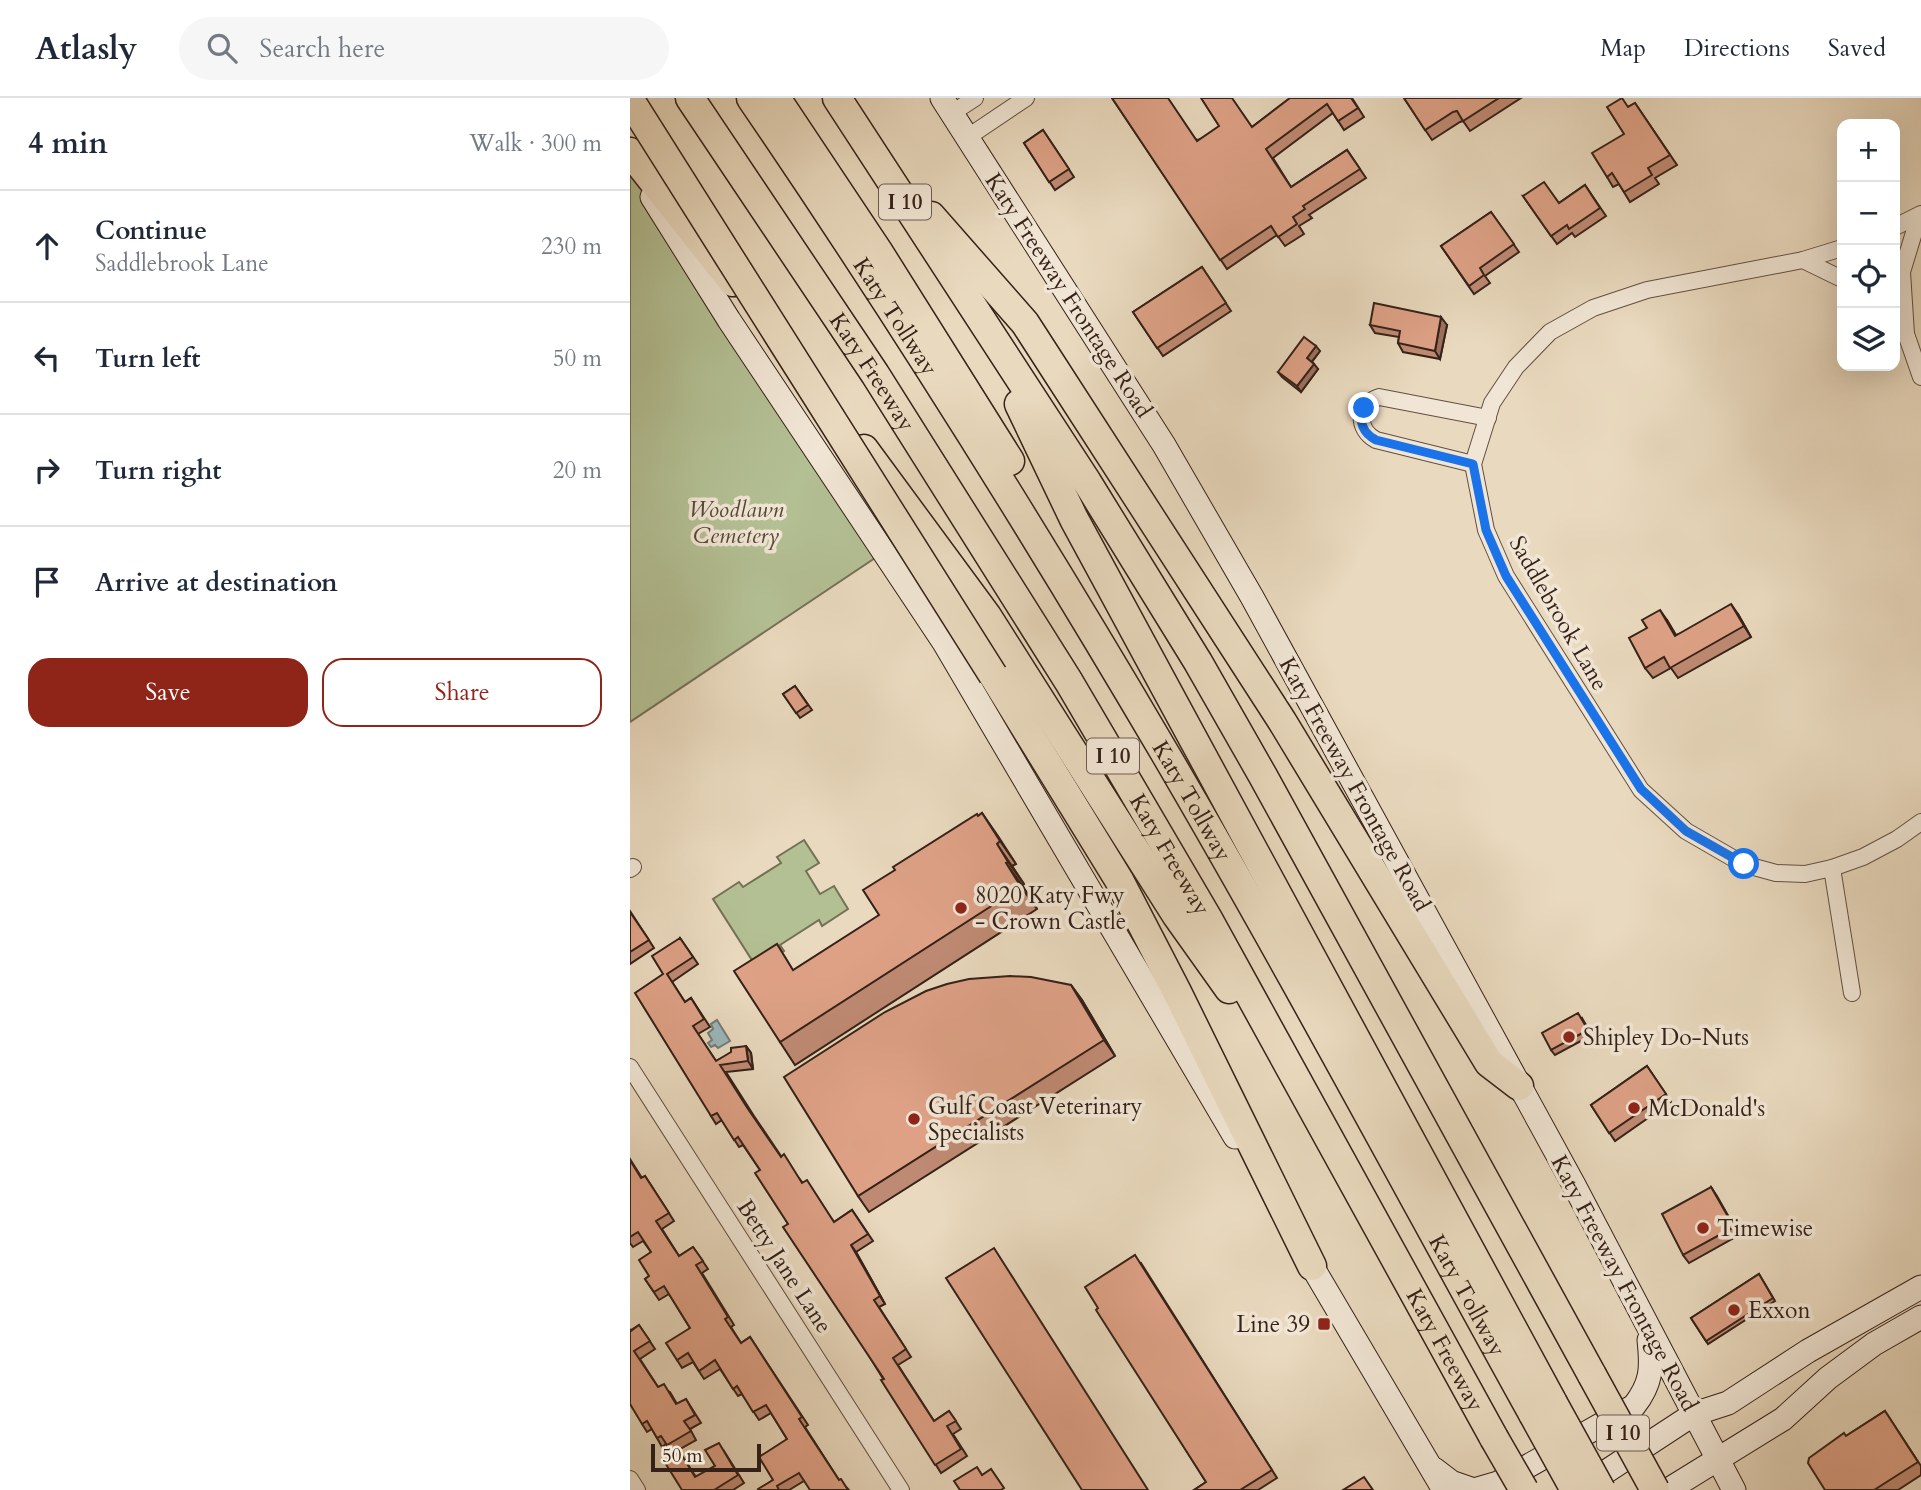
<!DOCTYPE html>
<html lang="en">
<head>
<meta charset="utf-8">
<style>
	:root { --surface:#fff; --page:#f6f6f7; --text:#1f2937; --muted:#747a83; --line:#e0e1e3; --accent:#8f2418 }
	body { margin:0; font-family:Cardo,serif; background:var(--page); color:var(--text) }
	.controls { position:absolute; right:21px; top:21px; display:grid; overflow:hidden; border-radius:14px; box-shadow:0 7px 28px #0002 }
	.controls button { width:63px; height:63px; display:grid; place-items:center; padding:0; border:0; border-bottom:2px solid var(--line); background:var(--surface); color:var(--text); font:35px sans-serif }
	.scale { position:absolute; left:21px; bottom:18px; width:110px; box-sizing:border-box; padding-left:7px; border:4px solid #352118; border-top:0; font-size:19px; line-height:24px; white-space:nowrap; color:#352118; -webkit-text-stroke:5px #f1e6d5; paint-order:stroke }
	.stop { position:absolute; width:21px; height:21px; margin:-16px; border:5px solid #1a73e8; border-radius:50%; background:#fff }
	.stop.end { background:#1a73e8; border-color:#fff; box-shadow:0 2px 7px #0008 }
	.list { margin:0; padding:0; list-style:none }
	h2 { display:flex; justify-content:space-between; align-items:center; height:91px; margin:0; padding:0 28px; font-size:30px }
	h2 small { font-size:23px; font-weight:400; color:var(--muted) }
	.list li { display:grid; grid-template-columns:46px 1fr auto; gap:21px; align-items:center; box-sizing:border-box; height:112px; padding:0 28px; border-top:2px solid var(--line) }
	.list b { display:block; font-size:26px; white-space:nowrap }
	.list p { margin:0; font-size:23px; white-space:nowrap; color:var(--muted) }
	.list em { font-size:23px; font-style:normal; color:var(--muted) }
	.actions { display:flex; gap:14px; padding:21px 28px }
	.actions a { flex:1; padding:16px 0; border:2px solid var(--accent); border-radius:21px; text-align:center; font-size:24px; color:var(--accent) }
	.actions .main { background:var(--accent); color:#fff }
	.icon { flex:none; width:38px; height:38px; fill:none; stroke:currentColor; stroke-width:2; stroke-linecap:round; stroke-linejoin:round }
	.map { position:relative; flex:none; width:1291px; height:1392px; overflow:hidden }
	header { display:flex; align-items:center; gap:42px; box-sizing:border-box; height:98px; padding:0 35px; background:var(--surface); border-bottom:2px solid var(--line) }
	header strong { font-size:33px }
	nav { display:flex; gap:38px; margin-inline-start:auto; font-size:24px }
	.search { width:490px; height:63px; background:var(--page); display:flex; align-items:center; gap:18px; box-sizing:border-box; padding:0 24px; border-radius:38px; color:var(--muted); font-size:26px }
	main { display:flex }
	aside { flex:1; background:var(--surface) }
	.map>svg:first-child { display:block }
</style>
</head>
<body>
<header>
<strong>Atlasly</strong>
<div class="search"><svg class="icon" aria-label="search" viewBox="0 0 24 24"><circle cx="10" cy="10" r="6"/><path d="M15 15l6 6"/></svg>Search here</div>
<nav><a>Map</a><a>Directions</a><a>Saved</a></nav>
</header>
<main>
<aside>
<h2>4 min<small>Walk · 300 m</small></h2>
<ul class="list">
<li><svg class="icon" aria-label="ahead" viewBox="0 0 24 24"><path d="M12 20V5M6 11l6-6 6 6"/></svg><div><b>Continue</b><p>Saddlebrook Lane</p></div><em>230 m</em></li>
<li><svg class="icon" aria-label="left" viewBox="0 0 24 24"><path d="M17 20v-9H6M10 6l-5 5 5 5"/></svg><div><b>Turn left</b></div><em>50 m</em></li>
<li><svg class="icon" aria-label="right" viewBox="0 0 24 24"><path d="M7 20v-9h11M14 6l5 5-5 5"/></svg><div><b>Turn right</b></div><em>20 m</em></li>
<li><svg class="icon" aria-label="arrive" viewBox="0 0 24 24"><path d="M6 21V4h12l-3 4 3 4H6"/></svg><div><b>Arrive at destination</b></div></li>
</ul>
<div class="actions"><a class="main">Save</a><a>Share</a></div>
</aside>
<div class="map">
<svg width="1291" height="1392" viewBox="0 0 1291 1392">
	<rect width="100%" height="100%" fill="#e9d9be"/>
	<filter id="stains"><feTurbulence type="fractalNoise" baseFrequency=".00286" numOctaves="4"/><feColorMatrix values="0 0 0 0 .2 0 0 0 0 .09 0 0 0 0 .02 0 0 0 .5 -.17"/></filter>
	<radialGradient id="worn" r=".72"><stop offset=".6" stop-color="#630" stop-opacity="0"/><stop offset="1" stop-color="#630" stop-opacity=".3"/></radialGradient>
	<g fill="#b3c094" stroke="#747056" stroke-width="2">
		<polygon points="0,64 254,454 0,624"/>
		<polygon points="174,742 189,765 176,773 190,796 204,788 218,811 192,828 189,822 150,847 154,853 127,870 83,801 109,784 113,789 151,765 147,759"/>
	</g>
	<polygon fill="#9bb8bb" stroke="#727c7a" stroke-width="2" points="87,922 100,943 88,950 85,947 81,949 78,945 82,942 78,935 83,931 81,926"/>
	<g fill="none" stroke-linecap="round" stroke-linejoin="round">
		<defs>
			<g id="minor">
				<polyline points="322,15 345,0"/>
				<polyline points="338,39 396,0"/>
				<polyline points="1265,129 1291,116"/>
				<polyline points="1212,150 1173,162 1017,192 963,210 920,234 886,269 862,305 843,366 856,432 876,478 1011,692 1056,733 1113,766 1146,775 1175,776 1202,770 1233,759 1267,741 1291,724"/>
				<polyline points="1173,162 1212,181"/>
				<polyline points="1270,231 1276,236 1291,279"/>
				<polyline points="1276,236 1272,174 1289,118"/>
				<path d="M843 366 746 342C726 331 727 306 749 299L858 320"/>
				<polyline points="1202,770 1222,895"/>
				<polyline points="0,771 3,769"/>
				<polyline points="0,969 271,1392"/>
				<polyline points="0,1381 7,1392"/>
			</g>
			<g id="secondary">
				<polyline points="312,0 534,347 622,499 944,1087 1104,1392"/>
				<polyline points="22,99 99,222 313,543 605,1039"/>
				<polyline points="673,1153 814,1392"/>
				<path d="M804 1371 821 1384 844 1392 868 1385 1004 1308C1022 1285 1022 1270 1019 1242"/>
				<polyline points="951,1390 1064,1316 1098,1305 1178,1253 1291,1189"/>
				<polyline points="1038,1392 1153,1321 1198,1280 1244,1246 1291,1219"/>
			</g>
			<g id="motorway">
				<path id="s1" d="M60 0 245 276 439 584 577 819 864 1340"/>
				<path id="s2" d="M121 0C267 214 405 434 536 657 663 874 781 1096 903 1316"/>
				<polyline points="146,0 248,153 380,363"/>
				<polyline points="207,0 457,384 568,564 633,678 962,1277"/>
				<polyline points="0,54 103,184"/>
				<polyline points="301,118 395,225 652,623 859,965 889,988"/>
				<polyline points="389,306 444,421 923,1305"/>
				<polyline points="234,351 357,518 547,818 599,891"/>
				<polyline points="363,577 489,782 547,894 682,1168"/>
			</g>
		</defs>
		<use href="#minor" stroke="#624f42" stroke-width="18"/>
		<use href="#secondary" stroke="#352118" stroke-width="25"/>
		<use href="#motorway" stroke="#352118" stroke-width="31"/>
		<use href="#minor" stroke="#f1e6d5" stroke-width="16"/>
		<use href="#secondary" stroke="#f1e6d5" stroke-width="23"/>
		<use href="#motorway" stroke="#e9d9be" stroke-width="28"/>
		<defs>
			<g id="motorway-bridge">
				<polyline points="0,2 363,577"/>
				<polyline points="962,1277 1025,1392"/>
				<polyline points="923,1305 971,1392"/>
				<polyline points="903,1316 945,1392"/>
				<polyline points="864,1340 894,1392"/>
			</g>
		</defs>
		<use href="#motorway-bridge" stroke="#352118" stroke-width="31" stroke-linecap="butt"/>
		<use href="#motorway-bridge" stroke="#e9d9be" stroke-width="28"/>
	</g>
	<g fill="#bf8a73" stroke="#352118" stroke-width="2">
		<polygon points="482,0 567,42 622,29 660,0 722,0 734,19 714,32 703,15 643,60 661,89 717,52 736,80 679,117 682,120 669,128 674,136 655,148 647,137 597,171"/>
		<polygon points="774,0 891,0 840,33 833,23 830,24 802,42"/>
		<polygon points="1005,5 1047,67 1025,80 1029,86 1000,104 989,86 983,89 977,79 994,36 998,9"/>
		<polygon points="413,32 444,79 425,92 394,45"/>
		<polygon points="955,87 976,118 945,139 942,135 927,146 893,98 929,105"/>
		<polygon points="861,114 889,154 855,178 860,185 844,196 811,148"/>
		<polygon points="572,169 601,213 533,258 503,214"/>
		<polygon points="740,227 817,227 810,261 773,254 768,245 769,239 745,235"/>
		<polygon points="690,253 682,264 688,271 671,294 652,279 648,274"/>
		<polygon points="1108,516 1121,539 1048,580 1041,570 1023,580 1015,570 1017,530 1037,522 1046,537"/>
		<polygon points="165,588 182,612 170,620 153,596"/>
		<polygon points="352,715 386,766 382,768 394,786 392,787 407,811 165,967 150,944 249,817 348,718"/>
		<polygon points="0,813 24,850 0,866"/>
		<polygon points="50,840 68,866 42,884 55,904 61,900 80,929 68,936 86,963 116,948 121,955 123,971 96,974 124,1018 151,1058 204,1124 222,1112 243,1143 226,1154 255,1206 249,1209 281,1259 268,1267 304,1323 319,1313 331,1331 323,1336 337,1358 311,1375 158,1126 130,1072 113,1047 109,1049 92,1022 86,1026 81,1018 33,876"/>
		<polygon points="441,887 452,902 485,958 239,1114 228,1098"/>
		<polygon points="952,920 962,937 925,957 921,952"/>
		<polygon points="1017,968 1041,1004 985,1043 961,1007"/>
		<polygon points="0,1061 12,1080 15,1078 44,1123 32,1131 49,1158 63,1149 78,1171 72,1175 104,1227 101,1229 111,1245 120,1239 178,1327 175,1329 209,1382 219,1392 174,1383 159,1392 128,1392 143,1382 157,1341 141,1315 129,1322 112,1296 108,1298 90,1271 74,1281 63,1264 52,1270 47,1262 60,1230 39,1196 29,1202 15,1181 19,1178 21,1154 13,1143 3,1149 0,1145"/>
		<polygon points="1081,1089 1109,1137 1059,1165 1053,1157"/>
		<polygon points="511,1165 647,1380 628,1392 564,1392 576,1384 468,1210"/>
		<polygon points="1129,1176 1145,1203 1078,1246 1061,1220"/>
		<polygon points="9,1227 25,1251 10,1261 28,1289 40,1294 47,1306 56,1301 71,1325 60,1331 66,1342 43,1355 36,1346 32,1349 22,1331 17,1334 12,1326 1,1232"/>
		<polygon points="1255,1313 1291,1368 1291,1377 1268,1392 1195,1392 1216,1338"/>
		<polygon points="94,1353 114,1385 103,1392 52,1392 55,1362 66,1379 85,1368"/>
	</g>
	<g fill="#9b715e" stroke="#352118" stroke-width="2">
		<polygon points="811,219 817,227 810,261 805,253"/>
		<polygon points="686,248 690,253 680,266 677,260"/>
		<polygon points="684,266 688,271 671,294 667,288"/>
		<polygon points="1101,506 1108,516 1121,539 1114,528"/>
		<polygon points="1030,512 1037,522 1052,548 1045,538"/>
		<polygon points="352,715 368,738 386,766 370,743"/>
		<polygon points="367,746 382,768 394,786 378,764"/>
		<polygon points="376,765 392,787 407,811 391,789"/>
		<polygon points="441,887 452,902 485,958 474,942"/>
		<polygon points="116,948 121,955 123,971 118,963"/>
		<polygon points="1081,1089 1087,1098 1109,1137 1104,1129"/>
		<polygon points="221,1147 226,1154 255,1206 250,1198"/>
	</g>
	<g fill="#dea186" stroke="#352118" stroke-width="2">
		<polygon points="482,0 538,0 567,43 589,28 571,0 602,0 622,29 660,0 721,0 728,10 708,23 697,6 636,51 661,89 717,52 730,71 673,108 675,111 663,119 667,126 648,139 641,128 590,162"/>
		<polygon points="774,0 869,0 833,23 827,13 823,14 795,32"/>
		<polygon points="992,0 998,9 1005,5 1040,57 1018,70 1022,77 994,94 982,75 977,79 962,55 994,36 977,9"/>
		<polygon points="413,32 439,71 419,84 394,45"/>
		<polygon points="914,84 929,105 955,87 970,110 939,131 937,127 921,138 893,98"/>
		<polygon points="861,114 884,146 850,170 854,177 839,188 811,148"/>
		<polygon points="572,169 596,205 527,250 503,214"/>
		<polygon points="744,205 811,219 805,253 768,245 770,233 740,227"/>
		<polygon points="674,239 686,248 677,260 684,266 667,288 648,274"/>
		<polygon points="1101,506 1114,528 1040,570 1034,559 1015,570 999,540 1017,530 1012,522 1030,512 1045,538"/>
		<polygon points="165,588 178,607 166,615 153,596"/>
		<polygon points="352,715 370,743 367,746 378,764 376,765 391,789 150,944 104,873 147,846 163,872 249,817 233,792 265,772 263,769 347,716 348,718"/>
		<polygon points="0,814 19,842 0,854"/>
		<polygon points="50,840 63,859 37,876 55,904 61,900 74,921 63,928 86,963 101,954 101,950 116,948 118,963 90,967 118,1011 151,1059 154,1056 172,1085 177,1082 204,1124 222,1112 238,1136 221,1147 250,1198 244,1202 276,1251 263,1260 304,1323 319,1313 326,1323 317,1328 331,1351 305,1367 251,1282 254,1281 153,1129 158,1126 125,1075 130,1072 108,1039 104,1042 87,1015 81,1018 5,895 33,876 22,858"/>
		<polygon points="380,878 401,879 441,887 474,942 228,1098 154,979 255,914 296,893 317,886 339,881"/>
		<polygon points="948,915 958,932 921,952 912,935"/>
		<polygon points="1017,968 1036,996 979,1035 961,1007"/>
		<polygon points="0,1062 11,1080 15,1078 39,1115 26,1123 49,1158 63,1149 73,1163 66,1167 98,1219 95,1221 111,1245 120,1239 172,1319 169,1321 209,1382 211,1381 218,1392 180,1392 169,1375 147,1388 149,1392 128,1392 128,1391 143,1382 129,1359 157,1341 136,1307 123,1314 107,1288 103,1291 85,1262 69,1273 58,1255 47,1262 36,1245 60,1230 34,1188 24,1194 15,1181 19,1178 9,1162 21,1154 8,1134 0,1139"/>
		<polygon points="1081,1089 1104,1129 1053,1157 1032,1116"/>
		<polygon points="364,1150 518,1392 452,1392 316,1180"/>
		<polygon points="505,1157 642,1372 610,1392 564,1392 576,1384 466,1212 468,1210 455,1189"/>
		<polygon points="1129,1176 1143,1200 1076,1243 1061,1220"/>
		<polygon points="9,1227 20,1243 4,1253 28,1289 34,1286 46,1306 56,1301 65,1317 54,1323 61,1333 37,1347 31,1338 27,1340 17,1323 12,1326 0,1306 0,1231 1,1233"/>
		<polygon points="1255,1313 1288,1364 1244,1392 1195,1392 1178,1365 1179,1360 1214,1335 1216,1338"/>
		<polygon points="89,1345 108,1377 84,1392 52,1392 34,1363 50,1354 65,1379 85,1368 75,1352"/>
		<polygon points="347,1369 352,1377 361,1371 374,1390 371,1392 330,1392 324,1383"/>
		<polygon points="734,1379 743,1392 713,1392"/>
	</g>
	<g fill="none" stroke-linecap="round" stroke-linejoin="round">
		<path stroke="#1a73e8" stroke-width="9" d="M734 310C728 324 733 335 746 342L843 366 856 432 876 478 1011 691 1056 733 1114 766"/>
	</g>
	<g fill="#8f2418" stroke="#f1e6d5" stroke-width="2.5">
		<circle cx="331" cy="810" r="7"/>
		<circle cx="939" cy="939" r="7"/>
		<circle cx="1004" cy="1010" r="7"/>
		<circle cx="284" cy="1021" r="7"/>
		<circle cx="1073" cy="1130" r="7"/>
		<circle cx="1104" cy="1212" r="7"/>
		<rect x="687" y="1219" width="14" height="14" rx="3.5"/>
	</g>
	<g text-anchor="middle" stroke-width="7" stroke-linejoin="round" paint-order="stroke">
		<g fill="#f1e6d5" stroke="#6d5c51" stroke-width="2">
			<rect x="249" y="86.5" width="52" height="35" rx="5"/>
			<rect x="457" y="640.5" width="52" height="35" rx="5"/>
			<rect x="967" y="1317.5" width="52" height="35" rx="5"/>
		</g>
		<g font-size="21" font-weight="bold" fill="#352118">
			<text x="275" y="111">I 10</text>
			<text x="483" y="665">I 10</text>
			<text x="993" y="1342">I 10</text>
		</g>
		<g font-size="23" fill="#352118" stroke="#f1e6d5">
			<text transform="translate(439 197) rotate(57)" y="8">Katy Freeway Frontage Road</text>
			<text dy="8" stroke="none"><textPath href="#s2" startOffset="262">Katy Tollway</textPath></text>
			<text dy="8" stroke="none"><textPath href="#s1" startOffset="329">Katy Freeway</textPath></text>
			<text transform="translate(929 515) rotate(60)" y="8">Saddlebrook Lane</text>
			<text transform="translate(725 686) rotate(61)" y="8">Katy Freeway Frontage Road</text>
			<text dy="8" stroke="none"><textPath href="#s2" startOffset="830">Katy Tollway</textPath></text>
			<text dy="8" stroke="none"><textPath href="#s1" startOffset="896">Katy Freeway</textPath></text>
			<text transform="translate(155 1168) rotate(57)" y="8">Betty Jane Lane</text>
			<text transform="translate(995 1185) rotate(62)" y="8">Katy Freeway Frontage Road</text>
			<text dy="8" stroke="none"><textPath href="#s2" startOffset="1396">Katy Tollway</textPath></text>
			<text dy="8" stroke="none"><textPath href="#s1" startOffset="1463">Katy Freeway</textPath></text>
		</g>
		<g font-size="23" font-style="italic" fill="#544937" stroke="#f1e6d5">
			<text x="106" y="419">Woodlawn<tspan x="106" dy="26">Cemetery</tspan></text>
		</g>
		<g font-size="23" fill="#352118" stroke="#f1e6d5" text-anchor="start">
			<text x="345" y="805">8020 Katy Fwy<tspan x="345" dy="26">- Crown Castle</tspan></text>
			<text x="953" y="947">Shipley Do-Nuts</text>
			<text x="298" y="1016">Gulf Coast Veterinary<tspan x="298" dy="26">Specialists</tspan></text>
			<text x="1018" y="1018">McDonald's</text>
			<text x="1087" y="1138">Timewise</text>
			<text x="1118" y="1220">Exxon</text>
			<text x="680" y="1234" text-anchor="end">Line 39</text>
		</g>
	</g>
	<rect width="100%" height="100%" filter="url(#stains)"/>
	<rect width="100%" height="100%" fill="url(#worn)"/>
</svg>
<div class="controls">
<button>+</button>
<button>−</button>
<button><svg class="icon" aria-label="locate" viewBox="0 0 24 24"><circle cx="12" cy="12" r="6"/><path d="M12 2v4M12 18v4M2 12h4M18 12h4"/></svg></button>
<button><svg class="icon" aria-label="layers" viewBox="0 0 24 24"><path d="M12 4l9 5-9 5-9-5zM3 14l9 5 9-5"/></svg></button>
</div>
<div class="scale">50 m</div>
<div class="stop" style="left:1114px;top:766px"></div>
<div class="stop end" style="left:734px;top:310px"></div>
</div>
</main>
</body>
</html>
